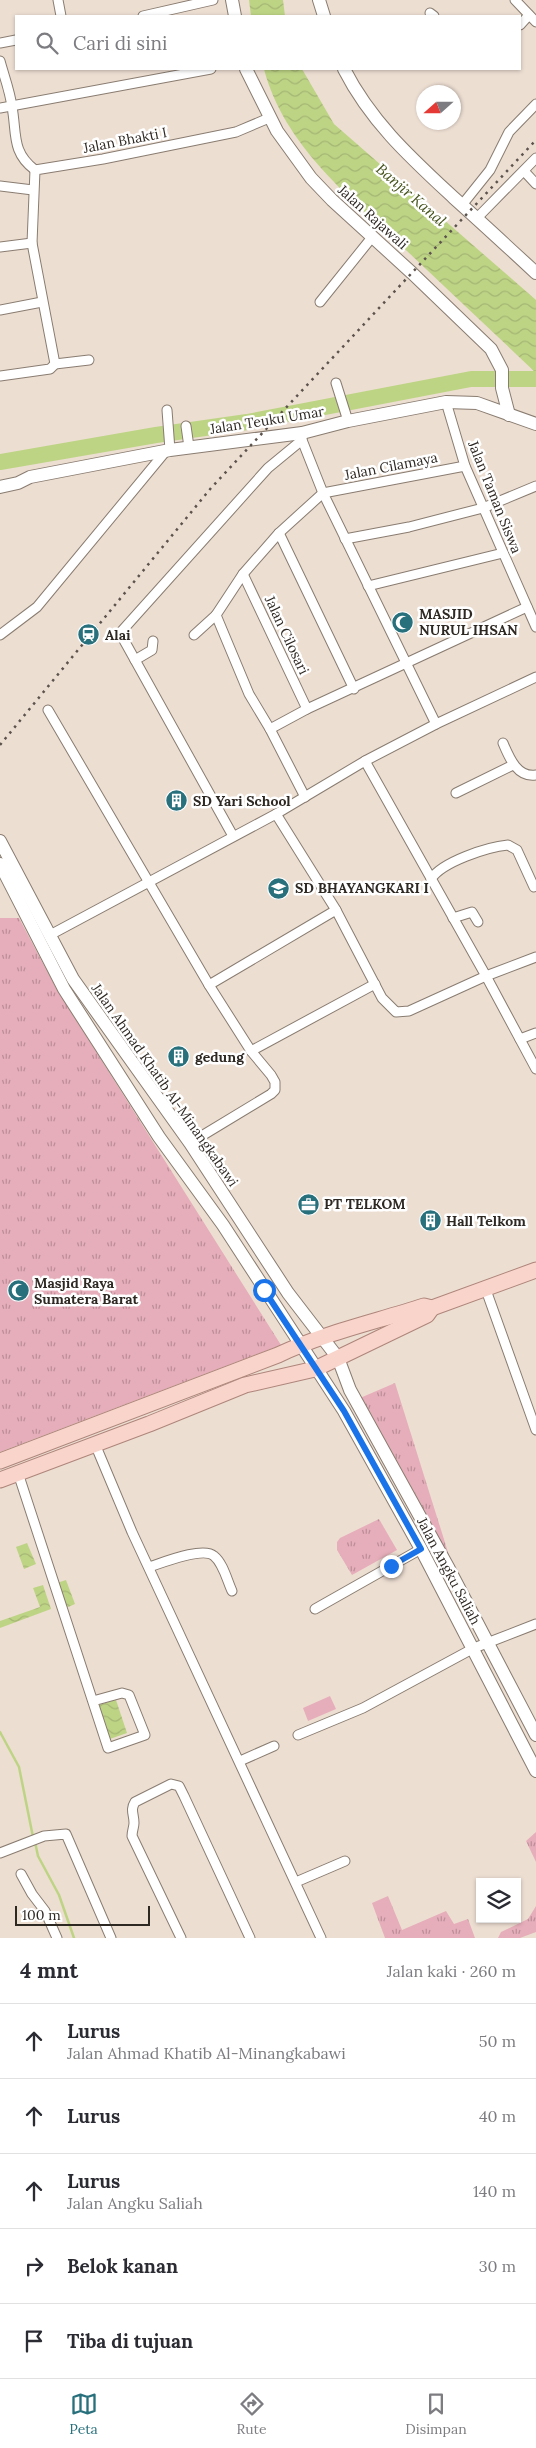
<!DOCTYPE html>
<html lang="id">
<head>
<meta charset="utf-8">
<style>
	:root { --surface:#fff; --page:#f7f7f7; --text:#2b2b33; --muted:#7c7c81; --line:#e1e1e2; --accent:#28707c }
	body { margin:0; font-family:Lora,serif; background:var(--page); color:var(--text) }
	.controls { position:absolute; right:15px; bottom:15px; display:grid; overflow:hidden; border-radius:0px; box-shadow:0 1px 4px #0004 }
	.controls button { width:45px; height:45px; display:grid; place-items:center; padding:0; border:0; border-bottom:1px solid var(--line); background:var(--surface); color:var(--text); font:25px sans-serif }
	.compass { position:absolute; left:416px; top:85px; width:45px; height:45px; border-radius:50%; background:var(--surface); box-shadow:0 1px 4px #0004; rotate:249deg }
	.scale { position:absolute; left:15px; bottom:12px; width:135px; box-sizing:border-box; padding-left:5px; border:2px solid #2e2823; border-top:0; font-size:14px; line-height:18px; white-space:nowrap; color:#2e2823; -webkit-text-stroke:4px #fff; paint-order:stroke }
	.stop { position:absolute; width:15px; height:15px; margin:-11px; border:4px solid #1a73e8; border-radius:50%; background:#fff }
	.stop.end { background:#1a73e8; border-color:#fff; box-shadow:0 1px 5px #0008 }
	.list { margin:0; padding:0; list-style:none }
	h2 { display:flex; justify-content:space-between; align-items:center; height:65px; margin:0; padding:0 20px; font-size:21px }
	h2 small { font-size:16px; font-weight:400; color:var(--muted) }
	.list li { display:grid; grid-template-columns:32px 1fr auto; gap:15px; align-items:center; box-sizing:border-box; height:75px; padding:0 20px; border-top:1px solid var(--line) }
	.list b { display:block; font-size:19px; white-space:nowrap }
	.list p { margin:0; font-size:16px; white-space:nowrap; color:var(--muted) }
	.list em { font-size:16px; font-style:normal; color:var(--muted) }
	.icon { flex:none; width:28px; height:28px; fill:none; stroke:currentColor; stroke-width:2; stroke-linecap:round; stroke-linejoin:round }
	.map { position:relative; flex:none; width:536px; height:1938px; overflow:hidden }
	.search { position:absolute; background:var(--surface); box-shadow:0 1px 4px #0004; left:15px; right:15px; top:15px; height:55px; display:flex; align-items:center; gap:12px; box-sizing:border-box; padding:0 18px; border-radius:0px; color:var(--muted); font-size:19px }
	.sheet { height:440px; background:var(--surface) }
	nav { display:flex; justify-content:space-around; align-items:center; box-sizing:border-box; height:70px; border-top:1px solid var(--line); background:var(--surface); font-size:14px; color:var(--muted) }
	nav a { display:grid; justify-items:center; gap:2px }
	nav .on { color:var(--accent) }
	.map>svg:first-child { display:block }
</style>
</head>
<body>
<div class="map">
<svg width="536" height="1938" viewBox="0 0 536 1938">
	<defs>
		<pattern id="grass-tufts" width="24" height="20" patternUnits="userSpaceOnUse" patternTransform="scale(1.25)"><rect width="24" height="20" fill="#e6aeba"/><path d="M3 7l-1-3M5 7V3M7 7l1-3M15 17l-1-3M17 17v-4M19 17l1-3" fill="none" stroke="#bb8e97"/></pattern>
		<pattern id="water-waves" width="16" height="10" patternUnits="userSpaceOnUse" patternTransform="scale(1.25)"><rect width="16" height="10" fill="#bed485"/><path d="M0 5q4-4 8 0t8 0" fill="none" stroke="#a4b673"/></pattern>
	</defs>
	<rect width="100%" height="100%" fill="#edded2"/>
	<g fill="url(#grass-tufts)">
		<polygon points="0,918 19,918 56,988 281,1345 0,1452"/>
		<polygon points="395,1383 452,1565 360,1398"/>
		<polygon points="379,1519 397,1550 352,1575 337,1550 337,1542 340,1538"/>
		<polygon points="536,1832 536,1862 526,1841"/>
		<polygon points="388,1896 402,1930 446,1911 454,1924 468,1919 475,1938 385,1938 372,1903"/>
		<polygon points="536,1906 536,1932 520,1938 498,1938 501,1932 528,1919"/>
	</g>
	<polygon fill="#e6aeba" points="330,1696 336,1709 308,1721 303,1708"/>
	<g fill="url(#water-waves)">
		<polygon points="249,0 283,0 285,16 251,16"/>
		<path d="M264 69H302L334 124 536 300V373C493 332 450 292 407 251 351 198 284 146 264 69Z"/>
		<polygon points="27,1543 36,1564 24,1569 16,1547"/>
		<polygon points="66,1580 75,1604 66,1608 57,1583"/>
		<polygon points="43,1585 51,1609 0,1628 0,1621 40,1607 33,1588"/>
		<polygon points="116,1700 127,1733 107,1740 95,1706"/>
	</g>
	<g fill="none" stroke-linecap="round" stroke-linejoin="round">
		<g stroke="#bed485" stroke-width="2.5">
			<polyline points="0,1732 19,1767 33,1837"/>
			<polyline points="35,1842 38,1856 59,1895 74,1938"/>
		</g>
		<polyline stroke="#bed485" stroke-width="16" points="0,462 156,435 247,422 471,379 536,379"/>
		<defs>
			<g id="street">
				<polyline points="58,0 61,16"/>
				<polyline points="515,0 536,22"/>
				<polyline points="430,13 434,16"/>
				<polyline points="143,16 213,0"/>
				<polyline points="520,25 529,15"/>
				<polyline points="0,43 16,40"/>
				<path d="M0 61C4 76 10 91 12 107 17 133 11 152 35 170"/>
				<polyline points="0,108 211,69"/>
				<polyline points="524,171 536,184"/>
				<polyline points="0,186 33,190"/>
				<polyline points="462,205 490,170 509,132 536,104"/>
				<polyline points="476,219 536,158"/>
				<polyline points="0,247 32,243"/>
				<polyline points="320,302 373,236"/>
				<polyline points="0,310 42,302"/>
				<polyline points="55,364 89,360"/>
				<polyline points="0,376 50,369 55,364 32,243 35,170 103,159 236,132 269,118"/>
				<polyline points="336,383 348,421"/>
				<polyline points="446,402 465,466 536,627"/>
				<polyline points="167,410 170,450"/>
				<polyline points="186,426 189,447"/>
				<polyline points="302,435 302,440 323,493 436,724"/>
				<polyline points="279,533 354,689"/>
				<polyline points="345,539 409,527 483,508 536,486"/>
				<polyline points="243,574 307,709"/>
				<polyline points="368,586 503,553"/>
				<polyline points="0,635 37,607 166,451"/>
				<polyline points="194,635 216,615"/>
				<polyline points="135,660 152,650 153,641"/>
				<polyline points="48,710 209,985 251,1051 271,1075 275,1082 275,1090 271,1094 190,1143"/>
				<polyline points="270,729 307,709 527,607"/>
				<path d="M503 743C509 757 517 778 536 775"/>
				<polyline points="365,761 486,976 536,1069"/>
				<polyline points="456,793 513,765"/>
				<polyline points="305,797 270,729 249,694 216,615 243,574 279,533 323,493 465,466"/>
				<polyline points="276,814 365,761 436,724 536,677"/>
				<polyline points="233,836 120,633 268,468 302,440"/>
				<path d="M431 879C442 862 487 847 508 845L517 850 534 887"/>
				<polyline points="453,918 472,912 478,922"/>
				<polyline points="50,935 276,814 336,910 382,998 396,1012 409,1011 486,976 536,957"/>
				<polyline points="209,985 336,910"/>
				<polyline points="520,1039 536,1033"/>
				<polyline points="251,1051 375,984"/>
				<polyline points="486,1290 536,1430"/>
				<polyline points="95,1444 132,1532 321,1938"/>
				<polyline points="18,1473 108,1748 145,1735 129,1695 122,1693 93,1701"/>
				<path d="M149 1567C162 1563 203 1546 214 1556 223 1563 227 1580 232 1591"/>
				<polyline points="315,1609 421,1549"/>
				<polyline points="298,1735 363,1708 474,1648 536,1624"/>
				<polyline points="240,1761 274,1746"/>
				<polyline points="0,1853 44,1836 66,1834 111,1938"/>
				<polyline points="21,1874 32,1894 45,1911 57,1938"/>
				<polyline points="296,1882 345,1861"/>
				<path d="M181 1938 132 1836C132 1831 134 1827 134 1823 134 1814 130 1810 135 1802L171 1784 179 1786 184 1796 250 1938"/>
			</g>
			<g id="secondary">
				<polyline points="232,0 235,16"/>
				<polyline points="319,0 324,16"/>
				<polyline points="246,69 277,131 311,178 332,200 412,273 491,349 502,370 502,388 509,415"/>
				<path d="M344 69C371 122 411 158 454 198 482 223 509 248 536 273"/>
				<polyline points="0,487 18,483 30,477 170,450 302,433 348,421 446,402 477,403 536,424"/>
				<polyline points="0,841 73,979 190,1143 288,1293 338,1358 350,1390 449,1569 536,1735"/>
				<polyline points="0,864 64,989 159,1137 223,1225 344,1411 421,1549 536,1771"/>
			</g>
			<g id="primary">
				<polyline points="432,1308 536,1270"/>
				<path d="M0 1461 278 1355C324 1333 375 1322 424 1306L432 1308"/>
				<polyline points="0,1480 149,1424 245,1385 315,1369 427,1315 432,1308"/>
			</g>
		</defs>
		<use href="#street" stroke="#897c70" stroke-width="11"/>
		<use href="#secondary" stroke="#897c70" stroke-width="14"/>
		<use href="#primary" stroke="#ae857a" stroke-width="17"/>
		<use href="#street" stroke="#fff" stroke-width="9"/>
		<use href="#secondary" stroke="#fff" stroke-width="12"/>
		<use href="#primary" stroke="#f8d4cb" stroke-width="15"/>
		<polyline stroke="#5c534d" stroke-width="2.5" stroke-dasharray="2.5 5" stroke-linecap="butt" points="0,745 211,488 536,140"/>
	</g>
	<g fill="none" stroke-linecap="round" stroke-linejoin="round">
		<polyline stroke="#1a73e8" stroke-width="6" points="264,1290 344,1411 421,1549 391,1566"/>
	</g>
	<defs>
		<symbol id="mosque-disc" viewBox="-11 -11 22 22"><circle r="9.5" fill="#28707c" stroke="#fff"/><path d="M3.5-4.9A6 6 0 1 0 3.5 4.9A5 5 0 1 1 3.5-4.9Z" fill="#fff"/></symbol>
		<symbol id="station-disc" viewBox="-11 -11 22 22"><circle r="9.5" fill="#28707c" stroke="#fff"/><path d="M-3-6H3Q5-6 5-4V2Q5 4 3 4L4.5 6H3L1.5 4h-3L-3 6H-4.5L-3 4Q-5 4-5 2V-4Q-5-6-3-6ZM-3.5-4v3h7v-3ZM-3.5 1v1.5H-2V1ZM2 1v1.5H3.5V1Z" fill="#fff"/></symbol>
		<symbol id="building-disc" viewBox="-11 -11 22 22"><circle r="9.5" fill="#28707c" stroke="#fff"/><path d="M-4-6H4V6H1V3H-1V6H-4ZM-2.5-4.3h1.7v1.8h-1.7ZM.8-4.3h1.7v1.8H.8ZM-2.5-1h1.7V.8h-1.7ZM.8-1h1.7V.8H.8Z" fill="#fff"/></symbol>
		<symbol id="school-disc" viewBox="-11 -11 22 22"><circle r="9.5" fill="#28707c" stroke="#fff"/><path d="M0-5L7-2L0 1L-7-2ZM-4 1L0 2.5L4 1V4Q0 6-4 4Z" fill="#fff"/></symbol>
		<symbol id="office-disc" viewBox="-11 -11 22 22"><circle r="9.5" fill="#28707c" stroke="#fff"/><path d="M-6-3h4V-5.5h4V-3h4V5H-6ZM-1-4.5V-3h2v-1.5ZM-6 0V1H6V0Z" fill="#fff"/></symbol>
	</defs>
	<g fill-rule="evenodd">
		<use href="#mosque-disc" x="390" y="610" width="25" height="25"/>
		<use href="#station-disc" x="76" y="622" width="25" height="25"/>
		<use href="#building-disc" x="164" y="788" width="25" height="25"/>
		<use href="#school-disc" x="266" y="876" width="25" height="25"/>
		<use href="#building-disc" x="166" y="1044" width="25" height="25"/>
		<use href="#office-disc" x="296" y="1192" width="25" height="25"/>
		<use href="#building-disc" x="418" y="1208" width="25" height="25"/>
		<use href="#mosque-disc" x="6" y="1278" width="25" height="25"/>
	</g>
	<g text-anchor="middle" stroke-width="5" stroke-linejoin="round" paint-order="stroke">
		<g font-size="14" fill="#2e2823" stroke="#fff">
			<text transform="translate(125 140) rotate(-11)" y="5">Jalan Bhakti I</text>
			<text transform="translate(373 217) rotate(42)" y="5">Jalan Rajawali</text>
			<text transform="translate(267 420) rotate(-9)" y="5">Jalan Teuku Umar</text>
			<text transform="translate(391 466) rotate(-11)" y="5">Jalan Cilamaya</text>
			<text transform="translate(495 497) rotate(68)" y="5">Jalan Taman Siswa</text>
			<text transform="translate(287 635) rotate(65)" y="5">Jalan Cilosari</text>
			<text transform="translate(165 1085) rotate(55)" y="5">Jalan Ahmad Khatib Al-Minangkabawi</text>
			<text transform="translate(449 1571) rotate(62)" y="5">Jalan Angku Saliah</text>
		</g>
		<g font-size="14" font-weight="bold" fill="#2e2823" stroke="#fff" text-anchor="start">
			<text x="419" y="619">MASJID<tspan x="419" dy="16">NURUL IHSAN</tspan></text>
			<text x="105" y="640">Alai</text>
			<text x="193" y="806">SD Yari School</text>
			<text x="295" y="893">SD BHAYANGKARI I</text>
			<text x="195" y="1062">gedung</text>
			<text x="324" y="1209">PT TELKOM</text>
			<text x="446" y="1226">Hall Telkom</text>
			<text x="34" y="1288">Masjid Raya<tspan x="34" dy="16">Sumatera Barat</tspan></text>
		</g>
		<g font-size="15" font-style="italic" fill="#44521a" stroke="#fff">
			<text transform="translate(411 195) rotate(41)" y="5">Banjir Kanal</text>
		</g>
	</g>
</svg>
<div class="controls">
<button><svg class="icon" aria-label="layers" viewBox="0 0 24 24"><path d="M12 4l9 5-9 5-9-5zM3 14l9 5 9-5"/></svg></button>
</div>
<svg class="compass" viewBox="-18 -18 36 36"><path d="M0-13l5 13h-10z" fill="#e53935"/><path d="M0 13l5-13h-10z" fill="#7c7c81"/></svg>
<div class="scale">100 m</div>
<div class="stop" style="left:264px;top:1290px"></div>
<div class="stop end" style="left:391px;top:1566px"></div>
<div class="search"><svg class="icon" aria-label="search" viewBox="0 0 24 24"><circle cx="10" cy="10" r="6"/><path d="M15 15l6 6"/></svg>Cari di sini</div>
</div>
<section class="sheet">
<h2>4 mnt<small>Jalan kaki · 260 m</small></h2>
<ul class="list">
<li><svg class="icon" aria-label="ahead" viewBox="0 0 24 24"><path d="M12 20V5M6 11l6-6 6 6"/></svg><div><b>Lurus</b><p>Jalan Ahmad Khatib Al-Minangkabawi</p></div><em>50 m</em></li>
<li><svg class="icon" aria-label="ahead" viewBox="0 0 24 24"><path d="M12 20V5M6 11l6-6 6 6"/></svg><div><b>Lurus</b></div><em>40 m</em></li>
<li><svg class="icon" aria-label="ahead" viewBox="0 0 24 24"><path d="M12 20V5M6 11l6-6 6 6"/></svg><div><b>Lurus</b><p>Jalan Angku Saliah</p></div><em>140 m</em></li>
<li><svg class="icon" aria-label="right" viewBox="0 0 24 24"><path d="M7 20v-9h11M14 6l5 5-5 5"/></svg><div><b>Belok kanan</b></div><em>30 m</em></li>
<li><svg class="icon" aria-label="arrive" viewBox="0 0 24 24"><path d="M6 21V4h12l-3 4 3 4H6"/></svg><div><b>Tiba di tujuan</b></div></li>
</ul>
</section>
<nav>
<a class="on"><svg class="icon" aria-label="map" viewBox="0 0 24 24"><path d="M3 6l6-2 6 2 6-2v14l-6 2-6-2-6 2zM9 4v14M15 6v14"/></svg>Peta</a>
<a><svg class="icon" aria-label="directions" viewBox="0 0 24 24"><path d="M12 3l9 9-9 9-9-9zM9 14v-3h6M13 9l2 2-2 2"/></svg>Rute</a>
<a><svg class="icon" aria-label="saved" viewBox="0 0 24 24"><path d="M7 4h10v16l-5-4-5 4z"/></svg>Disimpan</a>
</nav>
</body>
</html>
